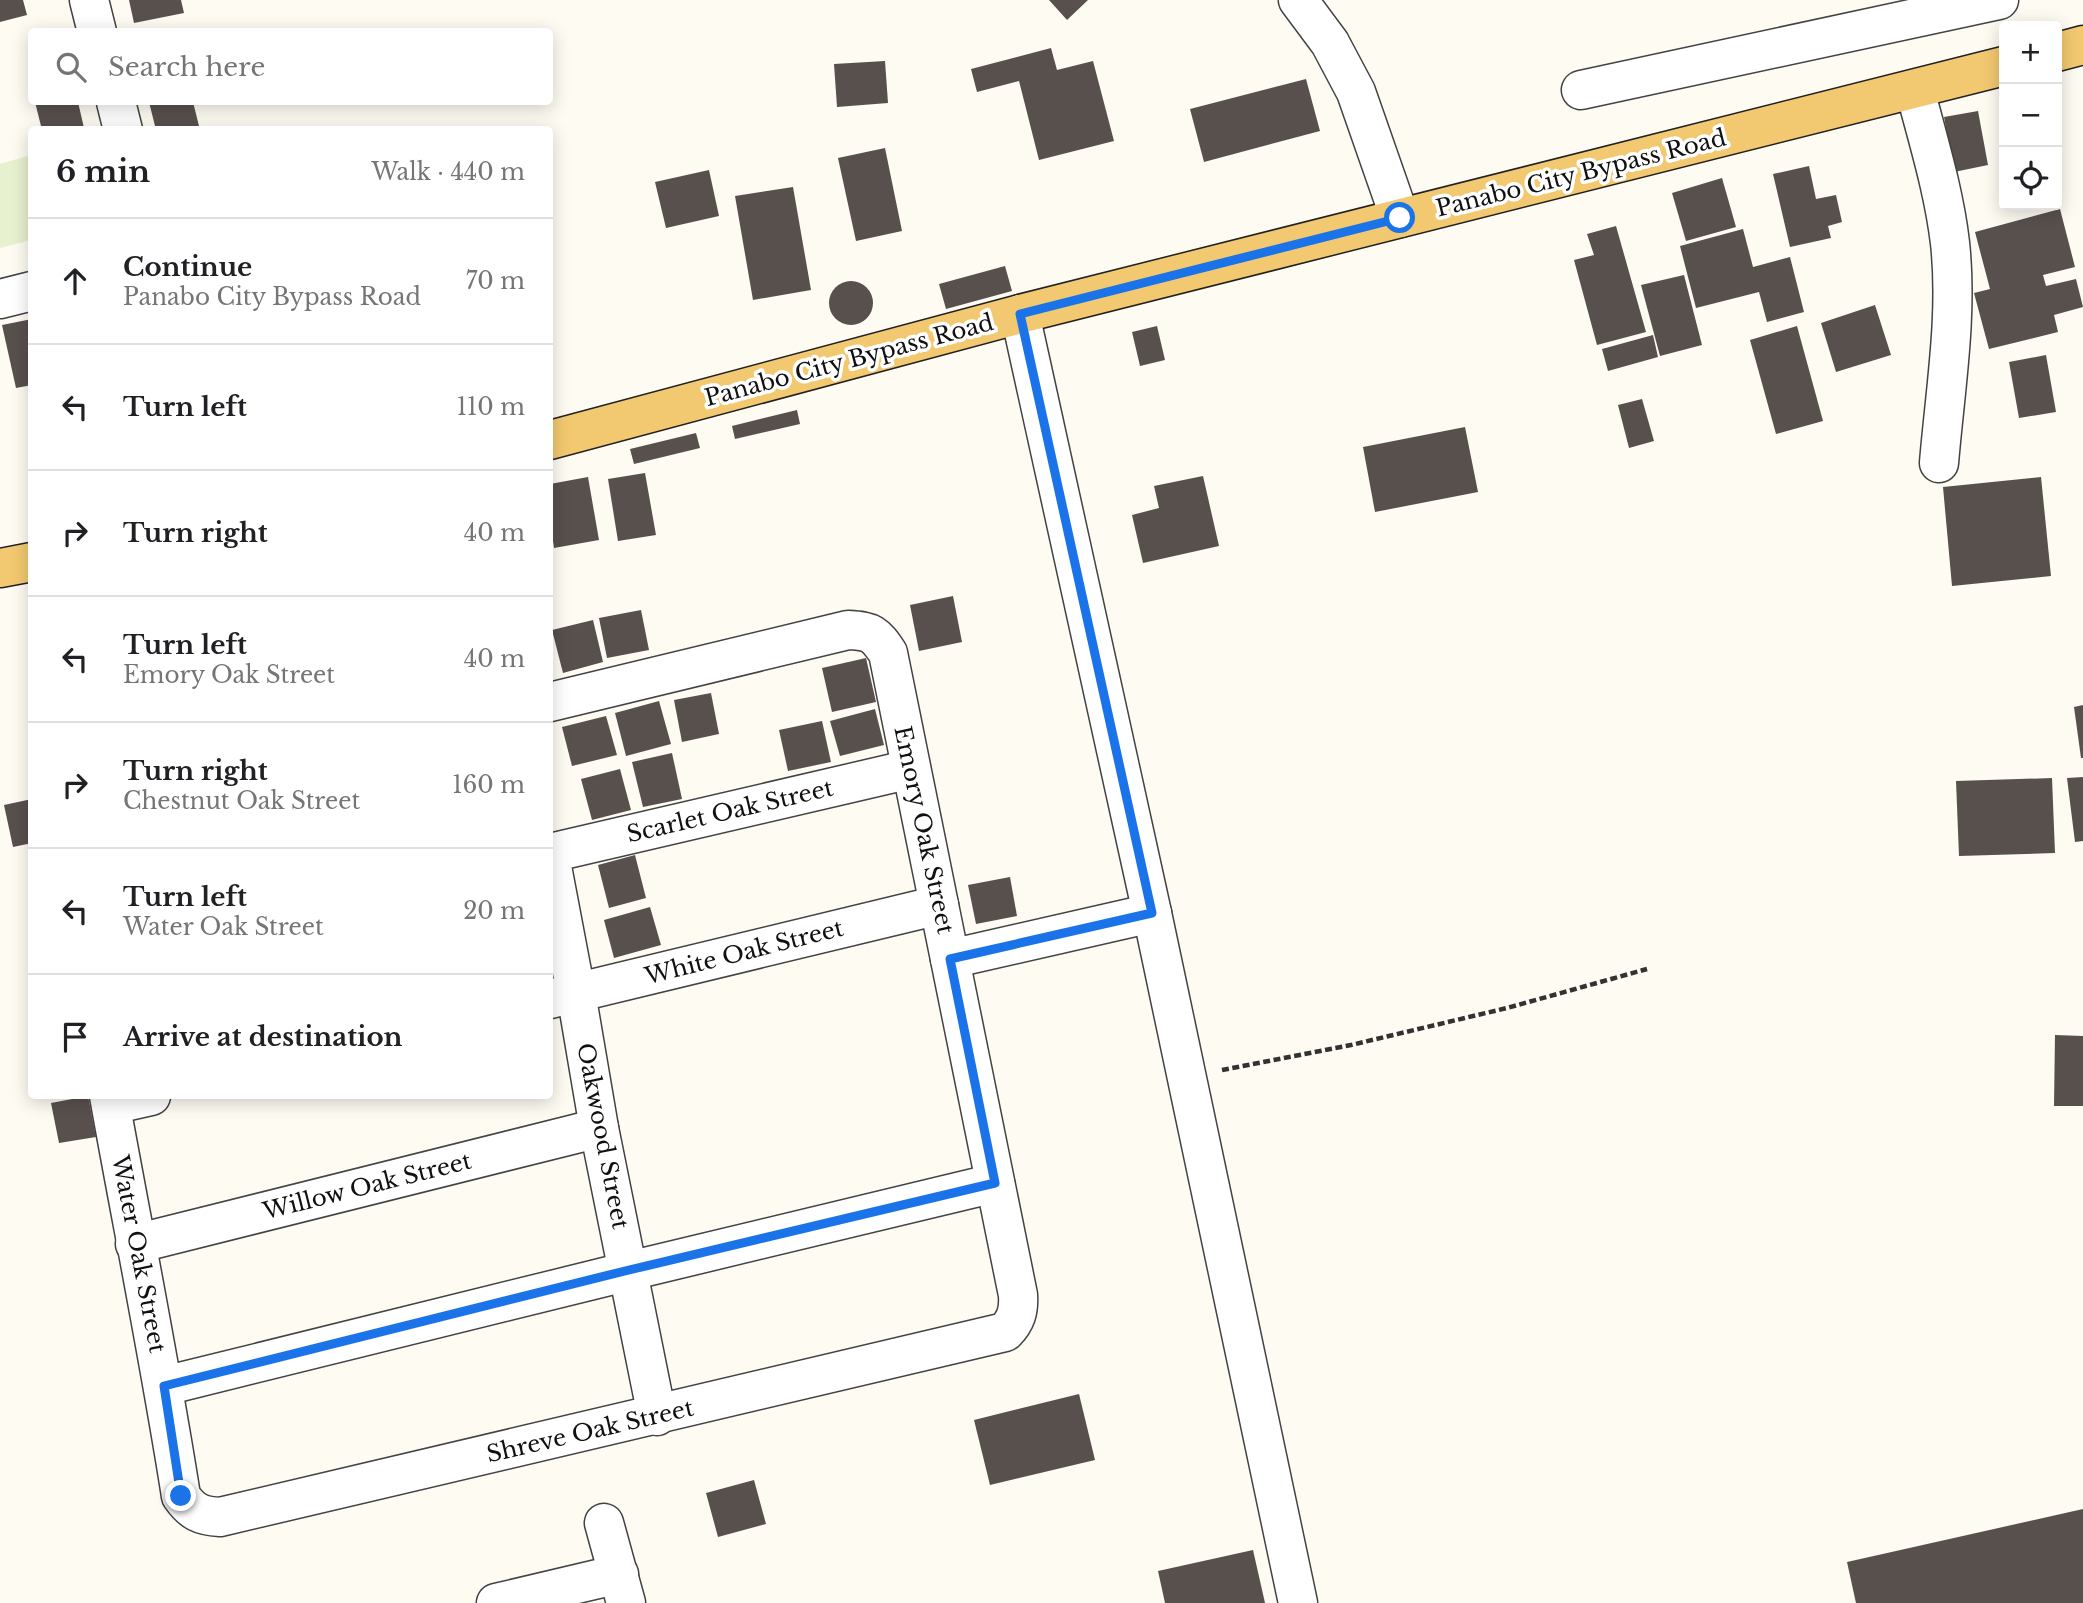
<!DOCTYPE html>
<html lang="en">
<head>
<meta charset="utf-8">
<style>
	:root { --surface:#fff; --page:#f6f6f6; --text:#202124; --muted:#757577; --line:#e0e0e0 }
	body { margin:0; font-family:"Libre Baskerville",serif; background:var(--page); color:var(--text) }
	.controls { position:absolute; right:21px; top:21px; display:grid; overflow:hidden; border-radius:7px; box-shadow:0 4px 18px #0003 }
	.controls button { width:63px; height:63px; display:grid; place-items:center; padding:0; border:0; border-bottom:2px solid var(--line); background:var(--surface); color:var(--text); font:35px sans-serif }
	.stop { position:absolute; width:21px; height:21px; margin:-16px; border:5px solid #1a73e8; border-radius:50%; background:#fff }
	.stop.end { background:#1a73e8; border-color:#fff; box-shadow:0 2px 7px #0008 }
	.list { margin:0; padding:0; list-style:none }
	h2 { display:flex; justify-content:space-between; align-items:center; height:91px; margin:0; padding:0 28px; font-size:30px }
	h2 small { font-size:23px; font-weight:400; color:var(--muted) }
	.list li { display:grid; grid-template-columns:46px 1fr auto; gap:21px; align-items:center; box-sizing:border-box; height:126px; padding:0 28px; border-top:2px solid var(--line) }
	.list b { display:block; font-size:26px; white-space:nowrap }
	.list p { margin:0; font-size:23px; white-space:nowrap; color:var(--muted) }
	.list em { font-size:23px; font-style:normal; color:var(--muted) }
	.icon { flex:none; width:38px; height:38px; fill:none; stroke:currentColor; stroke-width:2; stroke-linecap:round; stroke-linejoin:round }
	.map { position:relative; flex:none; width:2083px; height:1603px; overflow:hidden }
	.search { position:absolute; background:var(--surface); box-shadow:0 4px 18px #0003; left:28px; top:28px; width:525px; height:77px; display:flex; align-items:center; gap:18px; box-sizing:border-box; padding:0 24px; border-radius:7px; color:var(--muted); font-size:26px }
	.panel { position:absolute; background:var(--surface); box-shadow:0 4px 18px #0003; left:28px; top:126px; width:525px; height:973px; border-radius:7px }
	.map>svg:first-child { display:block }
</style>
</head>
<body>
<div class="map">
<svg width="2083" height="1603" viewBox="0 0 2083 1603">
	<rect width="100%" height="100%" fill="#fefbf3"/>
	<polygon fill="#e7f0cf" points="31,155 31,240 0,248 0,164"/>
	<g fill="#58504d">
		<polygon points="0,0 23,0 27,15 0,22"/>
		<polygon points="129,0 181,0 184,13 134,23"/>
		<polygon points="1049,0 1088,0 1067,20"/>
		<polygon points="1051,48 1057,70 1093,61 1114,141 1039,160 1019,81 977,92 971,69"/>
		<polygon points="885,61 888,103 837,107 834,64"/>
		<polygon points="1306,79 1320,131 1204,162 1190,109"/>
		<polygon points="35,102 78,102 84,128 42,130"/>
		<polygon points="149,102 193,102 200,130 156,130"/>
		<polygon points="1978,111 1988,165 1954,172 1944,117"/>
		<polygon points="885,148 902,231 856,241 838,158"/>
		<polygon points="1809,166 1816,199 1836,195 1842,222 1828,226 1831,238 1790,247 1773,174"/>
		<polygon points="709,170 719,216 666,228 655,182"/>
		<polygon points="1722,178 1736,227 1686,241 1672,193"/>
		<polygon points="793,187 811,290 753,300 735,196"/>
		<polygon points="2060,209 2075,267 2043,275 2046,286 2076,279 2083,307 2054,315 2058,332 1989,349 1974,293 1990,289 1975,232"/>
		<polygon points="1616,226 1646,332 1597,345 1574,260 1594,255 1587,234"/>
		<polygon points="1743,229 1753,267 1790,257 1804,312 1767,322 1759,292 1696,308 1680,246"/>
		<polygon points="1005,266 1012,291 946,309 939,284"/>
		<polygon points="1684,275 1702,345 1660,356 1641,285"/>
		<circle cx="851" cy="303" r="22"/>
		<polygon points="1875,305 1891,355 1836,372 1821,323"/>
		<polygon points="32,319 32,385 16,388 2,325"/>
		<polygon points="1157,326 1165,360 1140,366 1132,332"/>
		<polygon points="1797,326 1823,421 1776,434 1750,340"/>
		<polygon points="1653,335 1658,357 1608,371 1602,349"/>
		<polygon points="2046,355 2056,412 2019,418 2009,362"/>
		<polygon points="1642,399 1654,441 1629,448 1618,405"/>
		<polygon points="797,410 800,424 735,439 732,426"/>
		<polygon points="1465,427 1478,492 1375,512 1363,447"/>
		<polygon points="696,433 700,448 634,464 630,449"/>
		<polygon points="645,473 656,535 618,541 608,479"/>
		<polygon points="1203,476 1219,546 1143,563 1132,515 1159,508 1154,486"/>
		<polygon points="588,477 599,540 554,548 550,521 550,484"/>
		<polygon points="2041,477 2051,576 1952,586 1943,487"/>
		<polygon points="953,596 962,642 919,651 910,605"/>
		<polygon points="641,610 649,650 607,658 599,618"/>
		<polygon points="593,620 603,662 563,673 552,630"/>
		<polygon points="866,658 876,702 832,712 822,668"/>
		<polygon points="711,693 719,734 682,742 674,700"/>
		<polygon points="659,701 671,744 626,756 615,713"/>
		<polygon points="2083,705 2083,758 2081,758 2074,707"/>
		<polygon points="875,709 884,745 840,756 830,721"/>
		<polygon points="606,716 617,755 572,766 562,727"/>
		<polygon points="822,721 831,762 788,771 779,730"/>
		<polygon points="672,753 682,799 643,807 632,762"/>
		<polygon points="620,769 631,810 592,820 581,779"/>
		<polygon points="2083,777 2083,841 2075,842 2067,778"/>
		<polygon points="2052,778 2055,853 1959,856 1956,781"/>
		<polygon points="32,799 32,843 13,847 4,805"/>
		<polygon points="635,855 646,898 609,908 598,865"/>
		<polygon points="1010,877 1017,916 976,924 968,885"/>
		<polygon points="650,907 661,945 614,958 604,920"/>
		<polygon points="2055,1035 2083,1036 2083,1106 2054,1106"/>
		<polygon points="88,1096 96,1137 59,1143 51,1103"/>
		<polygon points="1079,1394 1095,1460 990,1485 974,1420"/>
		<polygon points="754,1480 766,1524 718,1537 706,1493"/>
		<polygon points="2083,1509 2083,1603 1856,1603 1847,1562"/>
		<polygon points="1253,1550 1265,1603 1165,1603 1158,1571"/>
	</g>
	<g fill="none" stroke-linecap="round" stroke-linejoin="round">
		<defs>
			<g id="minor">
				<polyline points="89,0 97,32"/>
				<polyline points="1298,0 1330,43 1356,92 1400,218"/>
				<polyline points="1581,90 1999,0"/>
				<path d="M1915 90C1928 140 1944 191 1950 243 1958 315 1945 391 1939 463"/>
				<polyline points="116,102 123,130"/>
				<polyline points="0,299 32,291"/>
				<polyline points="1020,314 1152,913 1298,1603"/>
				<polyline points="550,853 911,769"/>
				<polyline points="550,856 576,993 599,1128 657,1416"/>
				<polyline points="950,959 1152,913"/>
				<polyline points="550,999 939,905"/>
				<path d="M109 1096C133 1229 160 1362 181 1496 192 1512 201 1516 220 1517L1005 1332C1016 1321 1019 1311 1018 1295L888 653C875 634 872 631 848 630L550 702"/>
				<polyline points="111,1105 151,1096"/>
				<polyline points="135,1244 599,1128"/>
				<polyline points="164,1386 629,1271 995,1183"/>
				<polyline points="604,1523 626,1603"/>
				<polyline points="496,1603 619,1574"/>
			</g>
			<g id="major">
				<polyline points="2057,52 2083,45"/>
				<polyline points="550,440 1020,314 2004,66"/>
				<polyline points="0,568 32,562"/>
			</g>
		</defs>
		<use href="#minor" stroke="#434343" stroke-width="41"/>
		<use href="#major" stroke="#212121" stroke-width="41"/>
		<polyline stroke="#323232" stroke-width="4.5" stroke-dasharray="7 3.5" stroke-linecap="butt" points="1222,1070 1351,1045 1507,1008 1647,969"/>
		<use href="#minor" stroke="#fff" stroke-width="38"/>
		<use href="#major" stroke="#f2c970" stroke-width="38"/>
	</g>
	<g fill="none" stroke-linecap="round" stroke-linejoin="round">
		<polyline stroke="#1a73e8" stroke-width="9" points="181,1496 164,1386 629,1270 995,1183 950,959 1152,913 1020,314 1400,218"/>
	</g>
	<g text-anchor="middle" stroke-width="7" stroke-linejoin="round" paint-order="stroke">
		<g font-size="23" fill="#101010" stroke="#fff">
			<text transform="translate(1581 173) rotate(-14)" y="8">Panabo City Bypass Road</text>
			<text transform="translate(849 360) rotate(-15)" y="8">Panabo City Bypass Road</text>
			<text transform="translate(730 811) rotate(-13)" y="8">Scarlet Oak Street</text>
			<text transform="translate(924 830) rotate(78)" y="8">Emory Oak Street</text>
			<text transform="translate(744 952) rotate(-14)" y="8">White Oak Street</text>
			<text transform="translate(603 1136) rotate(79)" y="8">Oakwood Street</text>
			<text transform="translate(367 1186) rotate(-14)" y="8">Willow Oak Street</text>
			<text transform="translate(139 1254) rotate(79)" y="8">Water Oak Street</text>
			<text transform="translate(590 1431) rotate(-13)" y="8">Shreve Oak Street</text>
		</g>
	</g>
</svg>
<div class="controls">
<button>+</button>
<button>−</button>
<button><svg class="icon" aria-label="locate" viewBox="0 0 24 24"><circle cx="12" cy="12" r="6"/><path d="M12 2v4M12 18v4M2 12h4M18 12h4"/></svg></button>
</div>
<div class="stop" style="left:1400px;top:218px"></div>
<div class="stop end" style="left:181px;top:1496px"></div>
<div class="search"><svg class="icon" aria-label="search" viewBox="0 0 24 24"><circle cx="10" cy="10" r="6"/><path d="M15 15l6 6"/></svg>Search here</div>
<section class="panel">
<h2>6 min<small>Walk · 440 m</small></h2>
<ul class="list">
<li><svg class="icon" aria-label="ahead" viewBox="0 0 24 24"><path d="M12 20V5M6 11l6-6 6 6"/></svg><div><b>Continue</b><p>Panabo City Bypass Road</p></div><em>70 m</em></li>
<li><svg class="icon" aria-label="left" viewBox="0 0 24 24"><path d="M17 20v-9H6M10 6l-5 5 5 5"/></svg><div><b>Turn left</b></div><em>110 m</em></li>
<li><svg class="icon" aria-label="right" viewBox="0 0 24 24"><path d="M7 20v-9h11M14 6l5 5-5 5"/></svg><div><b>Turn right</b></div><em>40 m</em></li>
<li><svg class="icon" aria-label="left" viewBox="0 0 24 24"><path d="M17 20v-9H6M10 6l-5 5 5 5"/></svg><div><b>Turn left</b><p>Emory Oak Street</p></div><em>40 m</em></li>
<li><svg class="icon" aria-label="right" viewBox="0 0 24 24"><path d="M7 20v-9h11M14 6l5 5-5 5"/></svg><div><b>Turn right</b><p>Chestnut Oak Street</p></div><em>160 m</em></li>
<li><svg class="icon" aria-label="left" viewBox="0 0 24 24"><path d="M17 20v-9H6M10 6l-5 5 5 5"/></svg><div><b>Turn left</b><p>Water Oak Street</p></div><em>20 m</em></li>
<li><svg class="icon" aria-label="arrive" viewBox="0 0 24 24"><path d="M6 21V4h12l-3 4 3 4H6"/></svg><div><b>Arrive at destination</b></div></li>
</ul>
</section>
</div>
</body>
</html>
